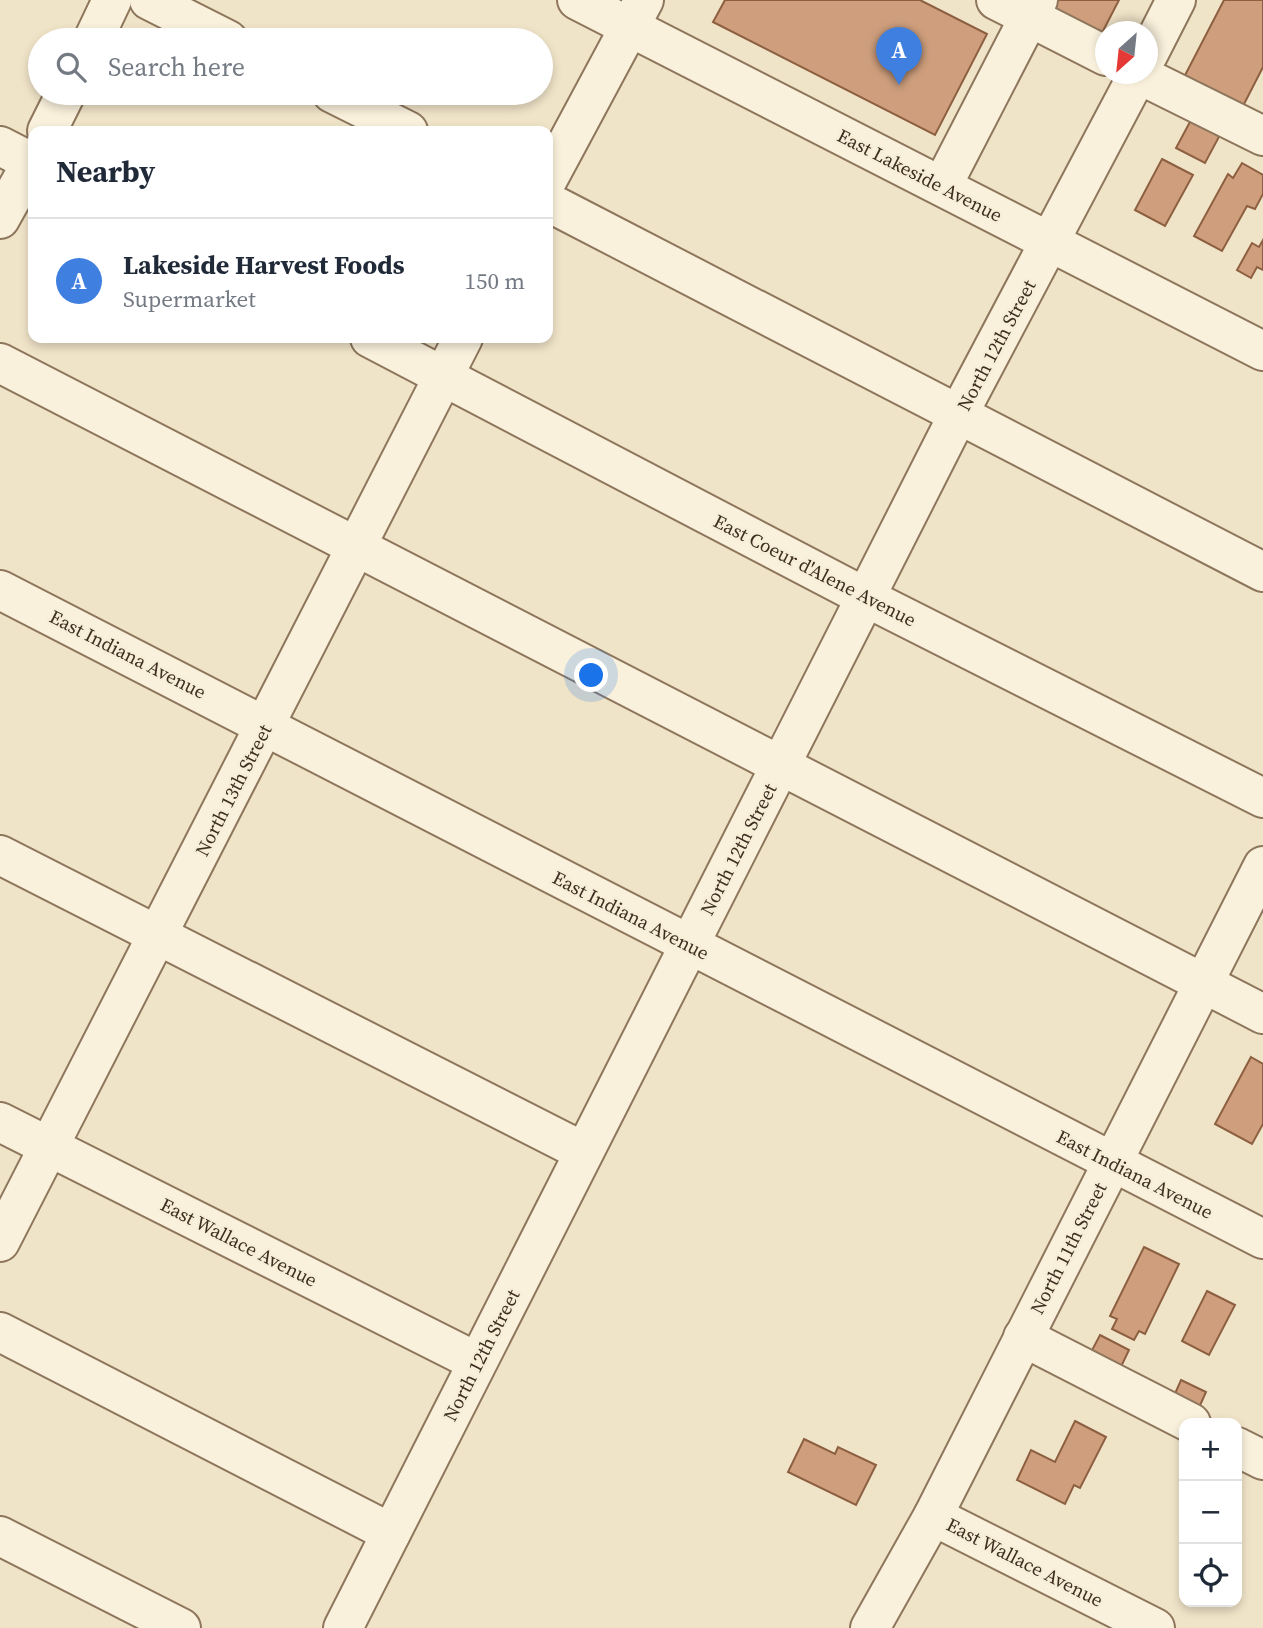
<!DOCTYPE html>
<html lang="en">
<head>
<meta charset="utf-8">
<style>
	:root { --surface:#fff; --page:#f2f2f3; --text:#1f2937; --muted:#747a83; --line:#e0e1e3; --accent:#9e2a2b }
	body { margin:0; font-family:"Source Serif 4",serif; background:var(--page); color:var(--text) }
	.controls { position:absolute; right:21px; bottom:21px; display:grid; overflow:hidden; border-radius:14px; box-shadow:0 4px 10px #0003 }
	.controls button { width:63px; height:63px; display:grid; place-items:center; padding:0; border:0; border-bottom:2px solid var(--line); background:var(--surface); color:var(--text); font:35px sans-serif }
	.compass { position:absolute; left:1095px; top:21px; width:63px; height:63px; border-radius:50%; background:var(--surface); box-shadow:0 4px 10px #0003; rotate:207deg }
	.you { position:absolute; left:592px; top:676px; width:24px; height:24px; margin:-18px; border:5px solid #fff; border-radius:50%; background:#1a73e8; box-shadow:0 0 0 10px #1a73e833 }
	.badge { display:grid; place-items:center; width:46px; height:46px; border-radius:50%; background:var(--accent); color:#fff; font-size:23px; font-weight:700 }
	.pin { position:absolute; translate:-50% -58px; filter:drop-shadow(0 2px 4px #0008) }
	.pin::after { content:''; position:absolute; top:37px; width:24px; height:21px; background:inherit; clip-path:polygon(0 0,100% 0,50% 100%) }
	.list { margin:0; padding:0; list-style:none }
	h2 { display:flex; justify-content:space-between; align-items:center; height:91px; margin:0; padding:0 28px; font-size:30px }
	h2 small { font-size:23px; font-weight:400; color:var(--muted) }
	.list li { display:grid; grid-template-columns:46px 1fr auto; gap:21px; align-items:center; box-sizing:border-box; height:126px; padding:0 28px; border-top:2px solid var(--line) }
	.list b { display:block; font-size:26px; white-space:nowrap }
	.list p { margin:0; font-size:23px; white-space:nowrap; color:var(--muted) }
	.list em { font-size:23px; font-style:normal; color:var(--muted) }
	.icon { flex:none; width:38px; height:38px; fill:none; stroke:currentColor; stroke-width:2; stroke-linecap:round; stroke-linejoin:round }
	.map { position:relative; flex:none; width:1263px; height:1628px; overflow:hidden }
	.search { position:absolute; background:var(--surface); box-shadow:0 4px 10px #0003; left:28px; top:28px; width:525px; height:77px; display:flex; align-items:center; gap:18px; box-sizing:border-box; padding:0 24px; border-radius:38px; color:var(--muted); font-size:26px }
	.panel { position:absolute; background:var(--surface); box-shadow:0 4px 10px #0003; left:28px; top:126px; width:525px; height:217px; border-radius:14px }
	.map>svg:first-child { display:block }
</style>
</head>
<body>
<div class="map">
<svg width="1263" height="1628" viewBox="0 0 1263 1628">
	<rect width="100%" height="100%" fill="#f0e4c8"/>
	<g fill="#cf9f7d" stroke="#8d5f41" stroke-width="2">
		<polygon points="725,0 920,0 987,34 935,135 713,22"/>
		<polygon points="1057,0 1119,0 1100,37 1051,11"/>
		<polygon points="1224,0 1263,0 1263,67 1241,110 1182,81"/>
		<polygon points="1192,118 1221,133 1205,163 1176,148"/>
		<polygon points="1162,159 1193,175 1165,226 1135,210"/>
		<polygon points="1242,163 1263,175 1263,194 1255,209 1247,206 1222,251 1194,236 1228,174 1233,178"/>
		<polygon points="1263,240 1263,270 1257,267 1251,278 1237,270 1252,243 1259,247"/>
		<polygon points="1251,1057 1263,1064 1263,1124 1252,1144 1215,1124"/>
		<polygon points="1144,1247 1179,1264 1145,1334 1139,1331 1134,1340 1112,1329 1117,1319 1110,1316"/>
		<polygon points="1207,1291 1235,1305 1209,1355 1182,1341"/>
		<polygon points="1100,1335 1129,1350 1119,1371 1089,1356"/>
		<polygon points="1181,1380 1206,1392 1198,1410 1173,1398"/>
		<polygon points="1075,1421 1106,1437 1080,1488 1074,1485 1065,1504 1017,1480 1031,1450 1055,1462"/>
		<polygon points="804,1439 835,1454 838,1447 876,1465 856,1505 788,1472"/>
	</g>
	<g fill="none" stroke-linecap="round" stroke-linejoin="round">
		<defs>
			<g id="minor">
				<polyline points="149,0 228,40"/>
				<polyline points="577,0 1263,351"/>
				<polyline points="996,0 1106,56"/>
				<polyline points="93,40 112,0"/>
				<polyline points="1148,55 1176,0"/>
				<polyline points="1138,74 1263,136"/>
				<polyline points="332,93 408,131"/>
				<polyline points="47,131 66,93"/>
				<polyline points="0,146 33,163"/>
				<polyline points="548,179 644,0"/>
				<polyline points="942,186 1038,0"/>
				<polyline points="548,202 1263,572"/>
				<polyline points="0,219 33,160"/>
				<polyline points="370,338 865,597 1263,798"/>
				<polyline points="0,363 1263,1014"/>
				<polyline points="0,590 1263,1239"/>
				<polyline points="0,855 584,1152"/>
				<polyline points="0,1122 477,1362"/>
				<polyline points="0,1242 463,338"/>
				<polyline points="0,1332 391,1533"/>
				<polyline points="1023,1337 1191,1423"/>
				<polyline points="1237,1447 1263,1460"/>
				<polyline points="933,1516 1155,1628"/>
				<polyline points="0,1536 181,1628"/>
				<polyline points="343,1628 958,415 1138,74"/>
				<polyline points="870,1628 933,1516 1263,866"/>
			</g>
		</defs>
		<use href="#minor" stroke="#8d765c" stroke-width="42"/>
		<use href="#minor" stroke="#faf1dc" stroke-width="38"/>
	</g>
	<g text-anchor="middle" stroke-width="5" stroke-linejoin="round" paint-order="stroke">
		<g font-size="19" fill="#3d2e20" stroke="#f7eed8">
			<text transform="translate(920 175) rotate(27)" y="7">East Lakeside Avenue</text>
			<text transform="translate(996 345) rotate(-62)" y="7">North 12th Street</text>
			<text transform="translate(815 570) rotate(27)" y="7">East Coeur d'Alene Avenue</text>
			<text transform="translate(128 654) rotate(27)" y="7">East Indiana Avenue</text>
			<text transform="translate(233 790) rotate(-63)" y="7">North 13th Street</text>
			<text transform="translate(738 849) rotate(-63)" y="7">North 12th Street</text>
			<text transform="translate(631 915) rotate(27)" y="7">East Indiana Avenue</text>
			<text transform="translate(1135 1174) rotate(27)" y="7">East Indiana Avenue</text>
			<text transform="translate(239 1242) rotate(27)" y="7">East Wallace Avenue</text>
			<text transform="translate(1068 1248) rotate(-63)" y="7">North 11th Street</text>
			<text transform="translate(481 1355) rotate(-63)" y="7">North 12th Street</text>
			<text transform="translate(1025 1562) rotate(27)" y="7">East Wallace Avenue</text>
		</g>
	</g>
</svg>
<div class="controls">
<button>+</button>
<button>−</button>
<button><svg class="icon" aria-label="locate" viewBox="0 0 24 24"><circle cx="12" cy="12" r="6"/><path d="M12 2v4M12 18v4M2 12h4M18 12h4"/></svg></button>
</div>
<svg class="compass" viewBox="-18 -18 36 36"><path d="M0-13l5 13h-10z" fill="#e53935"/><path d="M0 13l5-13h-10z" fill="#747a83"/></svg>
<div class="you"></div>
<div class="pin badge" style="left:899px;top:85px;background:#3f7fe0">A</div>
<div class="search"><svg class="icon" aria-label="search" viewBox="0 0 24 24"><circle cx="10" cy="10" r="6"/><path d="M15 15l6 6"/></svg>Search here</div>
<section class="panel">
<h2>Nearby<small></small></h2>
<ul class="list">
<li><span class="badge" style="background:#3f7fe0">A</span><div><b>Lakeside Harvest Foods</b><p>Supermarket</p></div><em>150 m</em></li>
</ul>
</section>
</div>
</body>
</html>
